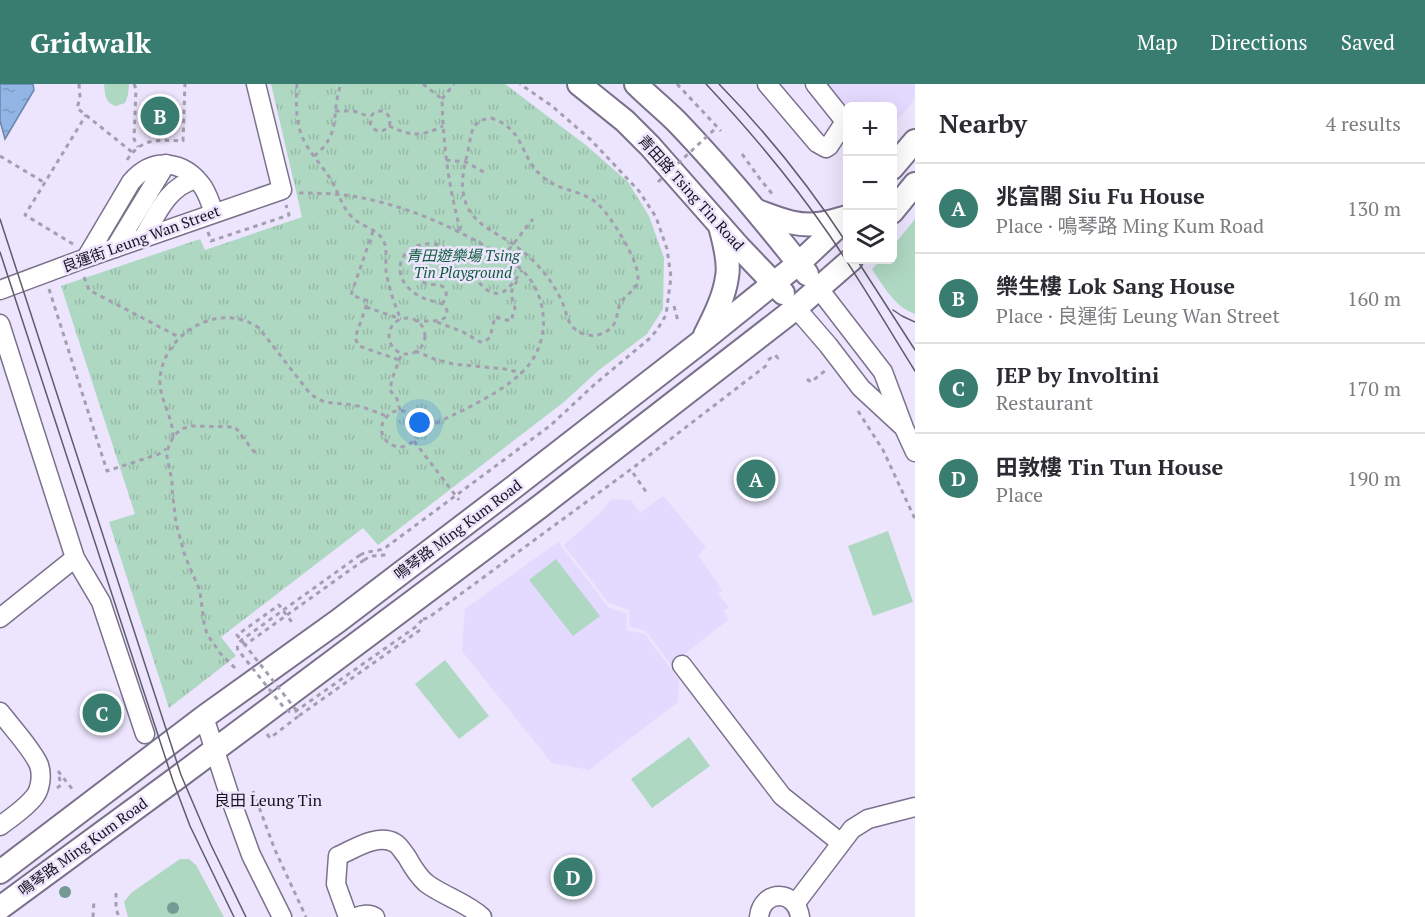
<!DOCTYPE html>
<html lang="en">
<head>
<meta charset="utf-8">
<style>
	:root { --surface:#fff; --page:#f2f2f3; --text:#2b2b33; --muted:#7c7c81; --line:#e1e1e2; --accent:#397d70 }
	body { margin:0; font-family:"PT Serif","Noto Sans TC",serif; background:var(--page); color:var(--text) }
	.controls { position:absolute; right:18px; top:18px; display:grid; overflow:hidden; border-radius:9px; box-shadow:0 6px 24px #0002 }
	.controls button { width:54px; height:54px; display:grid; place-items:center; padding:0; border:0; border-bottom:2px solid var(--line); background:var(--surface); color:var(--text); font:30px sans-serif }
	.you { position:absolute; left:420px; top:339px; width:21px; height:21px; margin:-15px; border:4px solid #fff; border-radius:50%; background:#1a73e8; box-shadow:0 0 0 9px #1a73e833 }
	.badge { display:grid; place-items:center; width:39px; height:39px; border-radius:50%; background:var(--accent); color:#fff; font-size:20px; font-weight:700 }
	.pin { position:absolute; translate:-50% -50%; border:3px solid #fff; box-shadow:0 2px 6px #0006 }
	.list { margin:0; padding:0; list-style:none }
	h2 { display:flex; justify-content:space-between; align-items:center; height:78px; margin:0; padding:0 24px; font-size:26px }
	h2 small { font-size:20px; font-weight:400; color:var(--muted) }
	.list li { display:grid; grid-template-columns:39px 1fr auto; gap:18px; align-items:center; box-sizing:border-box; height:90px; padding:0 24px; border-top:2px solid var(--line) }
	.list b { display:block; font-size:22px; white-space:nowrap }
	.list p { margin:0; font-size:20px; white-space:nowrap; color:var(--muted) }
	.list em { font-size:20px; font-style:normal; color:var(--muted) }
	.icon { flex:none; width:33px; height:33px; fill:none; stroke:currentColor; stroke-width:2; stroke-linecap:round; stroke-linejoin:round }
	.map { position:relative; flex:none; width:915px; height:833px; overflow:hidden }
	header { display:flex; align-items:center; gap:36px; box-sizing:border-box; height:84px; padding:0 30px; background:var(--accent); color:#fff }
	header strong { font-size:28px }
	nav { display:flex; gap:33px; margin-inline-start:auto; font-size:21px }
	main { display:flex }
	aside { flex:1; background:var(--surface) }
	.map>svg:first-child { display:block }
</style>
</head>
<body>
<header>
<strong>Gridwalk</strong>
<nav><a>Map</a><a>Directions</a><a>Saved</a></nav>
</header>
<main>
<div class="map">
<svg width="915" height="833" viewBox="0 0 915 833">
	<defs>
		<pattern id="park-tufts" width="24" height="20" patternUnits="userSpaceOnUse" patternTransform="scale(1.5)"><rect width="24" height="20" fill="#afd8c2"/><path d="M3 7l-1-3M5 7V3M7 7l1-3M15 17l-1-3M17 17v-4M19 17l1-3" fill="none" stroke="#96b8a6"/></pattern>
		<pattern id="water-ripples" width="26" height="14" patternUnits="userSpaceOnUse" patternTransform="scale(1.5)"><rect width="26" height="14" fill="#91b5e4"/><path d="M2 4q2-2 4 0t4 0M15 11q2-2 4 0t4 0" fill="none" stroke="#7c9bc3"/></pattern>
	</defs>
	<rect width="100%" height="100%" fill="#ece5fd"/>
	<g fill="#e4d9fe">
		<polygon points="827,0 915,0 915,15 893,41 892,22 847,23 842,19"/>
		<polygon points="663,412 706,463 698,471 722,506 718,510 729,524 723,526 728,536 671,581 646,547 630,543 629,526 609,519 564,461 598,431 612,415 631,416 640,429"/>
		<polygon points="558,458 608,523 627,530 626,546 645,550 679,596 678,618 589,686 552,679 462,567 465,525"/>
	</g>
	<g fill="#afd8c2">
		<path d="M104 0H129L128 11 125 19 116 22C105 19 105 10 104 0Z"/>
		<path d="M915 135V230C894 222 884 203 872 185L881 176H892L893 162Z"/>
		<polygon points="888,447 913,518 873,532 848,462"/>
		<polygon points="556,475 600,532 573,552 529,496"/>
		<polygon points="445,576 489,632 459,655 415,600"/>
		<polygon points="689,653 710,682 652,724 631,695"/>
		<polygon points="180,775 189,775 196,781 224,833 128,833 124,818 131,809"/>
	</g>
	<polygon fill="url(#park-tufts)" points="271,0 505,0 587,62 628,98 649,132 664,174 663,225 647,250 599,286 564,318 378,461 363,444 221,553 236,572 169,624 109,438 135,430 61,202 200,155 205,166 302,133"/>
	<polygon fill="url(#water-ripples)" stroke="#6c85a9" stroke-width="1.5" points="0,0 33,0 34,6 5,55 0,37"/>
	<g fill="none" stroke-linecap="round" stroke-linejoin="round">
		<defs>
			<g id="minor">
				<polyline points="767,0 817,59 826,64 829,62 844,39 843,35 815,0"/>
				<path d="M143 154C157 130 167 103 196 95"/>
				<polyline points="115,164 166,80"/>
				<path d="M86 174 131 98C153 72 184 76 203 103 208 111 211 120 214 129"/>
				<polyline points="819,205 883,288 904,344 915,368"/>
				<polyline points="0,206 86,174 282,106 256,0"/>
				<polyline points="796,224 828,261 861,304 901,341"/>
				<polyline points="0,240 75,474 101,518 145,650"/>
				<polyline points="0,534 75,474"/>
				<polyline points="682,581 782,712 841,759"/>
				<path d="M0 628C10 641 33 666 39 681 42 690 41 704 35 712 26 724 12 733 0 742"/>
				<polyline points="204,633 231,716 251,771 282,833"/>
				<polyline points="795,820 852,745 868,735 915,723"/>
				<path d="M348 833 336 800 338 772C354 765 378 749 395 759 400 762 403 768 407 773 412 782 418 792 426 799 443 812 466 818 482 833"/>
				<path d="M356 833C362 831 369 829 375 833"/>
				<path d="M759 833C762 805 796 805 800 833"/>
			</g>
			<g id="major">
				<polyline points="579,0 625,37 650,62 739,163 783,209"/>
				<path d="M636 0C649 13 664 25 677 38 723 86 766 138 807 190"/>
				<polyline points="892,84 915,57"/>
				<path d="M757 127C777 134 796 143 818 140 828 139 837 136 847 133"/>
				<polyline points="892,128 915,100"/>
				<path d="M705 251C714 233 724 214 727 193 730 178 724 157 720 142"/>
				<polyline points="0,788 204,633 338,537 514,403 702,257 774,199 799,179 848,133"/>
				<polyline points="0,824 181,691 538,424 796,224 851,176"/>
			</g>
		</defs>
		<use href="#minor" stroke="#7a728d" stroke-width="21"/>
		<use href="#major" stroke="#7a728d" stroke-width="26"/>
		<g stroke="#a49eb1" stroke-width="3" stroke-dasharray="4.5 4.5" stroke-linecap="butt">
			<polyline points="79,0 80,14 77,24 132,68"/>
			<polyline points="134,0 136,5 134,55 138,63"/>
			<path d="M297 0C296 22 295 43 307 62 314 74 324 84 331 96 338 107 341 121 351 132 359 142 377 144 383 156 388 164 385 178 386 187 389 204 394 220 401 235"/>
			<path d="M423 0 442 15C443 61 449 105 461 149"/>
			<polyline points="677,0 721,47"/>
			<polyline points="442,15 454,0"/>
			<circle cx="380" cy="37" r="10"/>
			<polyline points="335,27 354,27 370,33"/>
			<path d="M491 34C527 46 518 73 544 94 561 108 585 106 600 122 612 134 638 176 638 193 638 206 627 209 621 218 617 225 618 233 614 240 604 255 582 255 571 241 567 235 566 227 563 220 554 199 539 180 521 166 498 147 467 142 463 107 461 92 466 77 469 62 472 45 473 36 491 34Z"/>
			<path d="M389 42C410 52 421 53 443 42"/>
			<polyline points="742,70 760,95 774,112"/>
			<polyline points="0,72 45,99"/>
			<path d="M314 72C343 49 330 30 341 0"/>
			<path d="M127 76C142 53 159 56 183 57L185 0"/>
			<polyline points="446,76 466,78 487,90"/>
			<path d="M299 109C324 109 348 110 372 116 416 126 459 146 497 169 506 174 516 180 523 187 546 210 550 248 533 275 514 306 451 332 418 347 411 375 374 362 383 338 385 334 389 330 393 328 407 322 417 335 418 347"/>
			<polyline points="373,147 351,211 368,217 355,254 359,262 399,276"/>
			<polyline points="208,148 211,157 289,131 286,121"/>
			<polyline points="73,160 25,131 86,31"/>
			<polyline points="503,173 533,135"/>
			<polyline points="84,193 89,206 179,253"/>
			<polyline points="49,205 107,387 159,370 166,365"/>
			<path d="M442 220C447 214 449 205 440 201 436 200 431 201 427 200 419 197 414 190 414 182 414 177 415 173 419 170 432 159 439 178 449 183 455 187 464 187 470 191 480 197 487 212 500 209 509 207 517 193 522 186"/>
			<polyline points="674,222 678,237"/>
			<polyline points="366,223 401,235"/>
			<circle cx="407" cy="252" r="18"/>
			<path d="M415 237C424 236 448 241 447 227 446 224 445 222 442 220 438 218 432 217 428 216 412 210 396 197 401 178 410 149 463 157 456 185"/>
			<polyline points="437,238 463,248 480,258 486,257 490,253 495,233 511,237 515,224 511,210 512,206 519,193"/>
			<polyline points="415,267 434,275 453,280 505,285 522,289"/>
			<polyline points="768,276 775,271 778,274 781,271"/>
			<polyline points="807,295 811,298 826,286"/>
			<polyline points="400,326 397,315 390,306 392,295 402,269"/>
			<polyline points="858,327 883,366 915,435"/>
			<path d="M173 353C173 332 159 316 160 295 163 249 220 216 259 244L308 307C321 322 335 318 353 321 365 323 376 328 386 332"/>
			<polyline points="414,357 459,416"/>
			<polyline points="633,389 647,409"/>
			<path d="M360 471C369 466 377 468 385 464L551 341 595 300 649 255 657 246 666 231 671 193 667 165 656 133 639 107 591 56 552 22 520 0"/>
			<polyline points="364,476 371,472 386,471"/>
			<polyline points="423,535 428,534 634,383 767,281"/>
			<polyline points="245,561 237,551 279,521 294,541"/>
			<polyline points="235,584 220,569 207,550 204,539 200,507 185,472 176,439 172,405 172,397 167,373 167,367 173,353 181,345 192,342 235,343 255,369"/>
			<polyline points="267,650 270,654 300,631"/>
			<polyline points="58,687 73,706"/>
			<polyline points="57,704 61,701 59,692"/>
			<polyline points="253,707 275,766 306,833"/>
			<polyline points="116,809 116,825 119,833"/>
			<polyline points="93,833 94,815"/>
		</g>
		<use href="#minor" stroke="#fff" stroke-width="18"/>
		<use href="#major" stroke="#fff" stroke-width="22"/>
		<g stroke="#5f5b6a" stroke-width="1.5">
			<path d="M706 0C751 48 793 98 830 152 860 196 887 242 915 287"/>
			<path d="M719 0C767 49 810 103 848 161"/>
			<polyline points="0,135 181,691 211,761 246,833"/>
			<polyline points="0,168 173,697 190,742 234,833"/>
			<polyline points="857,176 915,266"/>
			<polyline points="893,226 902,232 915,238"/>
		</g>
		<g stroke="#a49eb1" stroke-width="3" stroke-dasharray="4.5 4.5" stroke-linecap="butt">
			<polyline points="658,98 717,43"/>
			<path d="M360 471 243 555C239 558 236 561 238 566L285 625 290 628 296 627 417 542 422 536"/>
			<polyline points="364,476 245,561 300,631 420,546"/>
		</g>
	</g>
	<g fill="#749a94">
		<circle cx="65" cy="808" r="6"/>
		<circle cx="173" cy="824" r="6"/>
	</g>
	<g text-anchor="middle" stroke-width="5" stroke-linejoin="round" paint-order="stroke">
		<g font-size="15" fill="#17141e" stroke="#ece5fd">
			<text transform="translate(691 109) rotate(48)" y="5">青田路 Tsing Tin Road</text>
			<text transform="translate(141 155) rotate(-20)" y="5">良運街 Leung Wan Street</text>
			<text transform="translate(458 446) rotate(-37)" y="5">鳴琴路 Ming Kum Road</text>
			<text transform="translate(83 763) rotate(-36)" y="5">鳴琴路 Ming Kum Road</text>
		</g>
		<g font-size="15" font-style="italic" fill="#115c3f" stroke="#ece5fd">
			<text x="463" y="177">青田遊樂場 Tsing<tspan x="463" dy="17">Tin Playground</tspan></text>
		</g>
		<g font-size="16" fill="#17141e" stroke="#ece5fd">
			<text x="268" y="722">良田 Leung Tin</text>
		</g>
	</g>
</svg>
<div class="controls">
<button>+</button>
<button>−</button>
<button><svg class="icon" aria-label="layers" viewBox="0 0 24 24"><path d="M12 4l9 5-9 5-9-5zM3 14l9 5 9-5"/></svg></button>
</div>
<div class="you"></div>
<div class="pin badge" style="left:756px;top:395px">A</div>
<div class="pin badge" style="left:160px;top:32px">B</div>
<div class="pin badge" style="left:102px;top:629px">C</div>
<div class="pin badge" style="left:573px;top:793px">D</div>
</div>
<aside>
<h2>Nearby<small>4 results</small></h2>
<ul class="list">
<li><span class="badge">A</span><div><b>兆富閣 Siu Fu House</b><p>Place · 鳴琴路 Ming Kum Road</p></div><em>130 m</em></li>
<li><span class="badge">B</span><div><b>樂生樓 Lok Sang House</b><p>Place · 良運街 Leung Wan Street</p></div><em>160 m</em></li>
<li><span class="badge">C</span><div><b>JEP by Involtini</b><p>Restaurant</p></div><em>170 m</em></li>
<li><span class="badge">D</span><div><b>田敦樓 Tin Tun House</b><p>Place</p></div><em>190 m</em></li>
</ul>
</aside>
</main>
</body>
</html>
